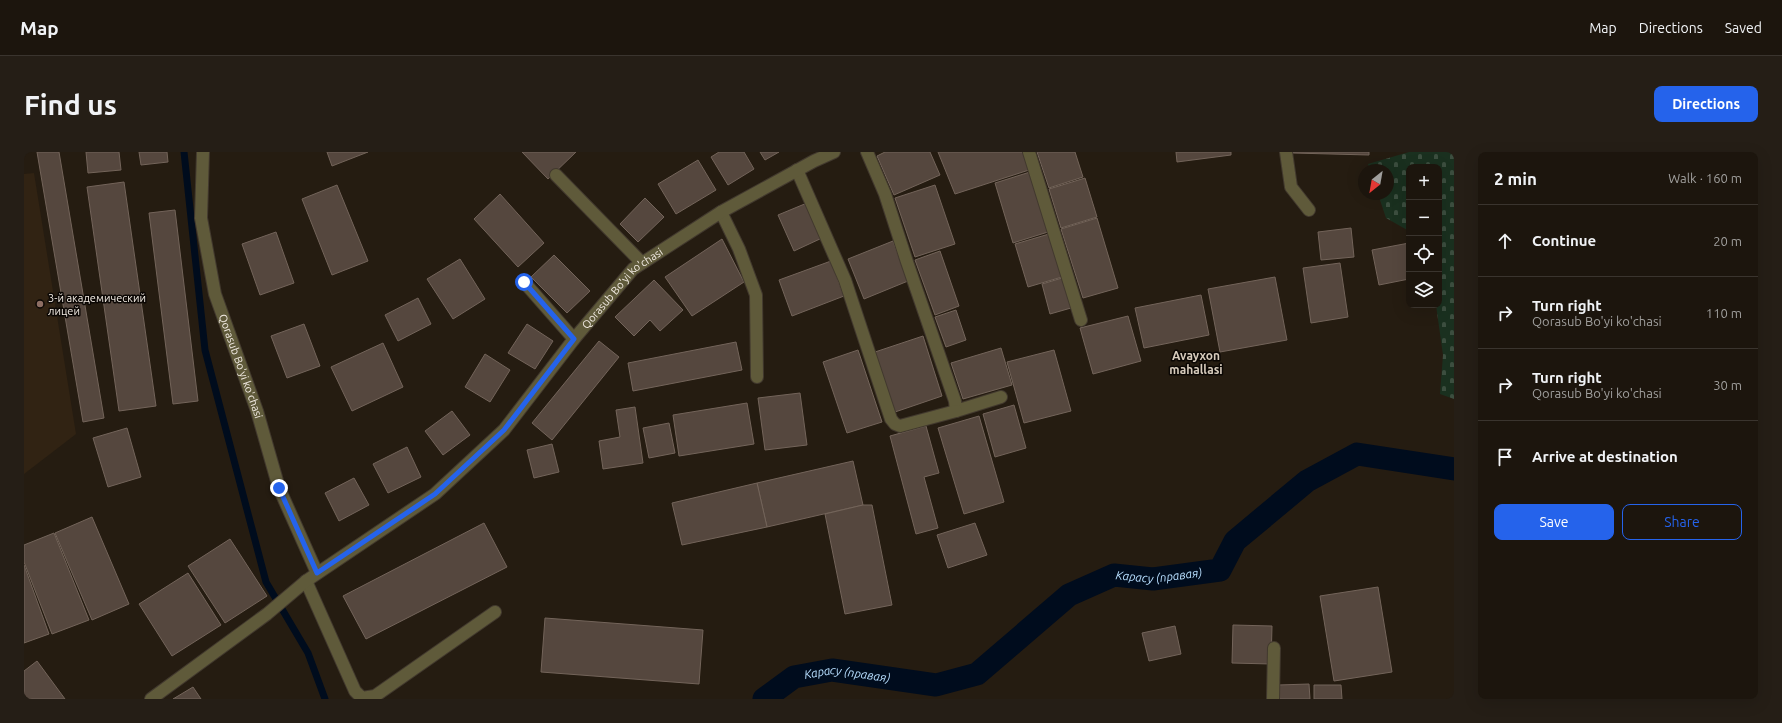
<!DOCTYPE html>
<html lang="en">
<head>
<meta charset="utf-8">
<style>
	:root { --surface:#1c150d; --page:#251e16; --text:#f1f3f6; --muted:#a09f9d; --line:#3a342e; --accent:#2563eb }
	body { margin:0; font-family:Ubuntu,sans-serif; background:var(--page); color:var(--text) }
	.controls { position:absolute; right:12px; top:12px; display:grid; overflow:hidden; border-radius:8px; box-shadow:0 4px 16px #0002 }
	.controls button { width:36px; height:36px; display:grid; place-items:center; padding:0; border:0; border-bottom:1px solid var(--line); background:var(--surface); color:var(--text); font:20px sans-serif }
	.compass { position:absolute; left:1334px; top:12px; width:36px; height:36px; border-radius:50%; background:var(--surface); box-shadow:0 4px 16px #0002; rotate:211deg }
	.stop { position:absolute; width:12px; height:12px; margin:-9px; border:3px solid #2563eb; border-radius:50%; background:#fff }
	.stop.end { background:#2563eb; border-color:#fff; box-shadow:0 1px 4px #0008 }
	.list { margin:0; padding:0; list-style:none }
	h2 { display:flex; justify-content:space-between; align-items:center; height:52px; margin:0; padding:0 16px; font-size:17px }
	h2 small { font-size:13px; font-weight:400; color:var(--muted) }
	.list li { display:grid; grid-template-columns:26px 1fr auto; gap:12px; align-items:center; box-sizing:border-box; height:72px; padding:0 16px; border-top:1px solid var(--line) }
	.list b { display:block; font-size:15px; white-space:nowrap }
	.list p { margin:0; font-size:13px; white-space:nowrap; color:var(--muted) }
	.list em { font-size:13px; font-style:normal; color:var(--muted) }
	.actions { display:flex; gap:8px; padding:12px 16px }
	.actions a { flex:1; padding:9px 0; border:1px solid var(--accent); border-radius:8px; text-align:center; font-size:14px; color:var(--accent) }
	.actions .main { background:var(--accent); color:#fff }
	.icon { flex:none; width:22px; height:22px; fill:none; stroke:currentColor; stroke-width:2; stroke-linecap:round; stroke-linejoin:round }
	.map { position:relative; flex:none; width:1430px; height:547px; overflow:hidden; border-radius:8px }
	header { display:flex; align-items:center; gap:24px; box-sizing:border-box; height:56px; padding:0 20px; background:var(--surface); border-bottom:1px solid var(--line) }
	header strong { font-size:19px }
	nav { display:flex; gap:22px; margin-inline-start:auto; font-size:14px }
	.intro { display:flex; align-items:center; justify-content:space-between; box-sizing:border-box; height:96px; padding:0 24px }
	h1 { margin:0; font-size:28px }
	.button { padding:10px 18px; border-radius:8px; background:var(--accent); color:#fff; font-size:14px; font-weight:700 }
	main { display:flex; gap:24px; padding:0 24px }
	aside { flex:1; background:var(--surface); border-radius:8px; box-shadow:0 4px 16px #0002 }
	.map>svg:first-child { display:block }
</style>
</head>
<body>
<header>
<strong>Map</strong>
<nav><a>Map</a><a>Directions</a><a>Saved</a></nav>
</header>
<div class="intro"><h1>Find us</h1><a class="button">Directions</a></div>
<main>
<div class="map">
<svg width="1430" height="547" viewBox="0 0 1430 547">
	<defs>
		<pattern id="cemetery-stones" width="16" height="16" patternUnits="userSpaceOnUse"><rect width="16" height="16" fill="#1a301f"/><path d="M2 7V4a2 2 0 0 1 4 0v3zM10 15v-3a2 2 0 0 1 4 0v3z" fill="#3c4e3f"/></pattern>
	</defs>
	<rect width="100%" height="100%" fill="#251c11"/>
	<polygon fill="#312313" points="10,21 52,282 0,322 0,22"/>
	<polygon fill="url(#cemetery-stones)" points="1385,0 1430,0 1430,247 1416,242 1419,203 1412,153 1415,153 1415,15 1385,15 1385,79 1362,66 1354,42 1364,42 1364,18 1346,18 1344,12"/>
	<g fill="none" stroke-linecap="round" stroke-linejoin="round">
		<polyline stroke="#000c1d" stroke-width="7" points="160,0 181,198 242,430 284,501 301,547"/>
		<path stroke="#000c1d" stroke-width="23" id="s1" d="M740 547 770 525 808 518 912 533 953 522 1045 443 1090 423 1129 427 1196 418 1211 389 1283 329 1333 302 1430 317"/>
	</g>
	<g fill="#55473e" stroke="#73645a">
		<polygon points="13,0 35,0 80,266 59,270"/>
		<polygon points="62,0 95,0 97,18 64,21"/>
		<polygon points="115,0 143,0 144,10 117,13"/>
		<polygon points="303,0 344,0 308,14"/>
		<polygon points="498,0 552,0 524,27"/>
		<polygon points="695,0 720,0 730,17 704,33 687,5"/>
		<polygon points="736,0 755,0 741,8"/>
		<polygon points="861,0 906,0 916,23 870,43 853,4"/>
		<polygon points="914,0 999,0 1005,18 931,42"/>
		<polygon points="1013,0 1051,0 1059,25 1025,36"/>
		<polygon points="1152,0 1207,0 1207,3 1153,10"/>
		<polygon points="1269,0 1345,0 1345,3 1269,1"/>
		<polygon points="674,8 692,38 652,62 634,32"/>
		<polygon points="1006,20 1024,80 989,91 971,31"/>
		<polygon points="1061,26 1073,65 1037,76 1025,37"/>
		<polygon points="100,30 132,254 95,259 63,35"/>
		<polygon points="313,33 344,109 308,123 278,47"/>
		<polygon points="911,33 931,92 891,105 871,46"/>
		<polygon points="476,42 520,91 494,115 450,67"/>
		<polygon points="621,46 640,65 614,90 596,72"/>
		<polygon points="783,51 798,86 770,99 754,63"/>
		<polygon points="151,58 174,249 149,252 125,61"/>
		<polygon points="1073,66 1094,136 1059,146 1037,77"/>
		<polygon points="1327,76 1330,105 1297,108 1294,80"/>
		<polygon points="252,80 270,131 236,143 218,92"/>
		<polygon points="1025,82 1038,125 1004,135 991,92"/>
		<polygon points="698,87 720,130 668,164 641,125"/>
		<polygon points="869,89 884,129 840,147 824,107"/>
		<polygon points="1385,91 1385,127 1355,133 1348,98"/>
		<polygon points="916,99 935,154 911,163 891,108"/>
		<polygon points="530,103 566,139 543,161 507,125"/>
		<polygon points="436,107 461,147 429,167 403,127"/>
		<polygon points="807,109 820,144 768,164 755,128"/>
		<polygon points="1316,111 1324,165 1287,171 1279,116"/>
		<polygon points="1251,125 1263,188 1196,200 1184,137"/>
		<polygon points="1038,126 1047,156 1026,162 1018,132"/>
		<polygon points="630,128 659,158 636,179 626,168 610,184 591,165"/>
		<polygon points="1177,143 1185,183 1120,196 1111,156"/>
		<polygon points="394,146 407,172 374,189 361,163"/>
		<polygon points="932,158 942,188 922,195 911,165"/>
		<polygon points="1104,164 1117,209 1069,222 1056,176"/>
		<polygon points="280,172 296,214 263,226 247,184"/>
		<polygon points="503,172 529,189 511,217 484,201"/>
		<polygon points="899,184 918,244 871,260 851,200"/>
		<polygon points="575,189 595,205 528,288 508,271"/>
		<polygon points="712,190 718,218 609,239 604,211"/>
		<polygon points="359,191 379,235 328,259 307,215"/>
		<polygon points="977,196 988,233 939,247 927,211"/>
		<polygon points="834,198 858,270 823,281 799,210"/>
		<polygon points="1030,198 1047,259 1000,271 983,210"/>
		<polygon points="461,202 486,218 466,250 441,235"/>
		<polygon points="776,241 783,293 741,298 734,246"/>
		<polygon points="723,251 730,292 655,304 649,263"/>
		<polygon points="990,253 1002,296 971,305 959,262"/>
		<polygon points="611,255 619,311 579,317 575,289 596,285 592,258"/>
		<polygon points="428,259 446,283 419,303 401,279"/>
		<polygon points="955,264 980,350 940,362 914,276"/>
		<polygon points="645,271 651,301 625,306 619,276"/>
		<polygon points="902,274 915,321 900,325 914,376 892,382 866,284"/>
		<polygon points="103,276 117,325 84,335 69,286"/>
		<polygon points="528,292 535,320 510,326 503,298"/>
		<polygon points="383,295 397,325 364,341 349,312"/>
		<polygon points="829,309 839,353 743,375 733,331"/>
		<polygon points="330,326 345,353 315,369 301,341"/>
		<polygon points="733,331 743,375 658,393 648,351"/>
		<polygon points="839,353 848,353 868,453 821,462 801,362"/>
		<polygon points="68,365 105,452 68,468 31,381"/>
		<polygon points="460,371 483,415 342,487 319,444"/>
		<polygon points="951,371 963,403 924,416 913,383"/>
		<polygon points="30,381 65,468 28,482 0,410 0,393"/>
		<polygon points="206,387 243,444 201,471 164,414"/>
		<polygon points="0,413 25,482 0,491"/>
		<polygon points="164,421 197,473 148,504 115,452"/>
		<polygon points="1354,435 1368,520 1310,529 1296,444"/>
		<polygon points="521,466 679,478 675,532 517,520"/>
		<polygon points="1209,473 1248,474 1247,512 1208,511"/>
		<polygon points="1151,474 1157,502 1125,509 1118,481"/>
		<polygon points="13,509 41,547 0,547 0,519"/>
		<polygon points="1285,532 1286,547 1254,547 1254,533"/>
		<polygon points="1290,533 1317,533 1318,547 1290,547"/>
		<polygon points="169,535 177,547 149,547"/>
	</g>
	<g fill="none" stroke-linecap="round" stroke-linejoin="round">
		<defs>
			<g id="lane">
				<polyline points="532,23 618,111"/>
				<polyline points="500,130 550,187"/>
				<polyline points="282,429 331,539 338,546 351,544 471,460"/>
				<polyline points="1249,547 1250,496"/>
			</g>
			<g id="street">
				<path id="s2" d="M179 0 177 66 191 142 233 259 255 336 293 421"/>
				<polyline points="843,0 861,42 883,110 931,249 932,259 977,245"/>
				<polyline points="1005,0 1057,168"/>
				<polyline points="1262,0 1267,35 1285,58"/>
				<polyline points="773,18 821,128 867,267 871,272 876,274 932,259"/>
				<polyline points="697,60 715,97 732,143 733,225"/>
				<path id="s3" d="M127 547 243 462 282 429 411 342 480 278 550 187 609 117 697 60 790 9 810 0"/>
			</g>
		</defs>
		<use href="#lane" stroke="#42392e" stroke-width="14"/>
		<use href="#street" stroke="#42392e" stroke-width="14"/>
		<use href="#lane" stroke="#5f5a3a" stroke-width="12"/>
		<use href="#street" stroke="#5f5a3a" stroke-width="12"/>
	</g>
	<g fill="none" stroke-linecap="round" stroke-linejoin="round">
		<polyline stroke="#2563eb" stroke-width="5" points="255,336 293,421 411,342 480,278 550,187 500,130"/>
	</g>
	<circle fill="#8d6e63" stroke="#0b0704" stroke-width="1.5" cx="16" cy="152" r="4"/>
	<g text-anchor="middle" stroke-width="3" stroke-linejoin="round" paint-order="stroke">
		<g font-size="11" fill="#f1eae2" stroke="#0b0704">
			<text dy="4" stroke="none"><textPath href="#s3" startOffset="630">Qorasub Bo'yi ko'chasi</textPath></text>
			<text dy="4" stroke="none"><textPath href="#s2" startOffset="220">Qorasub Bo'yi ko'chasi</textPath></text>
		</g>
		<g font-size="11" fill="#f1eae2" stroke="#0b0704" text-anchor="start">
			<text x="24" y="150">3-й академический<tspan x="24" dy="13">лицей</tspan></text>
		</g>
		<g font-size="12" font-weight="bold" fill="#d7cbbc" stroke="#0b0704">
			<text x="1172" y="208">Avayxon<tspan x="1172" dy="14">mahallasi</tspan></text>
		</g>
		<g font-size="12" font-style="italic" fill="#b7dfff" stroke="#0b0704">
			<text dy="4" stroke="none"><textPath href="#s1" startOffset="439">Карасу (правая)</textPath></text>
			<text dy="4" stroke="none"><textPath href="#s1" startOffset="91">Карасу (правая)</textPath></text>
		</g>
	</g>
</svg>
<div class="controls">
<button>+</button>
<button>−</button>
<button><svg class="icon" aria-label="locate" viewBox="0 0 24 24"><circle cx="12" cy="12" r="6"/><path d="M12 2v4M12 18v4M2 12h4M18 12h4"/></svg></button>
<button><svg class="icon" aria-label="layers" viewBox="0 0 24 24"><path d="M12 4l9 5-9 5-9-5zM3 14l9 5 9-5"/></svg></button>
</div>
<svg class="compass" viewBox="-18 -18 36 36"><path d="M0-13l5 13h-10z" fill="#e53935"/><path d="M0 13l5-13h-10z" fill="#a09f9d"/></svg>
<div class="stop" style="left:500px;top:130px"></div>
<div class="stop end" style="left:255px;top:336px"></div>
</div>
<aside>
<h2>2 min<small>Walk · 160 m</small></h2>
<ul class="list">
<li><svg class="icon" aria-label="ahead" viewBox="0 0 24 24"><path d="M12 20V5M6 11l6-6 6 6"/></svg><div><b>Continue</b></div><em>20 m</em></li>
<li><svg class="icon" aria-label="right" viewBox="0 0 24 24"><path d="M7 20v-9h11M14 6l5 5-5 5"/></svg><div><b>Turn right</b><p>Qorasub Bo'yi ko'chasi</p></div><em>110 m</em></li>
<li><svg class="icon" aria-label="right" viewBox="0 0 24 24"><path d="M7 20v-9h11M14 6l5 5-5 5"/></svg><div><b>Turn right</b><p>Qorasub Bo'yi ko'chasi</p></div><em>30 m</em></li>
<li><svg class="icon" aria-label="arrive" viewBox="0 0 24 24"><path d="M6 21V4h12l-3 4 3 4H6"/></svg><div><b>Arrive at destination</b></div></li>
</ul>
<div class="actions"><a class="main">Save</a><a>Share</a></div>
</aside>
</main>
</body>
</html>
